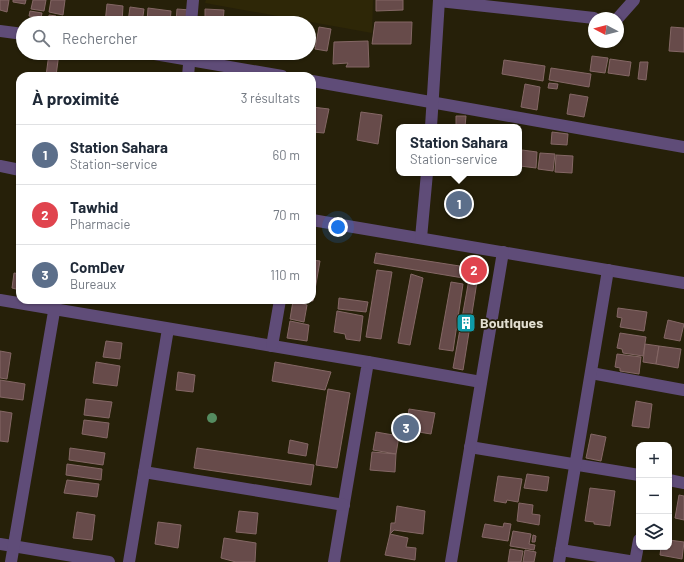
<!DOCTYPE html>
<html lang="fr">
<head>
<meta charset="utf-8">
<style>
	:root { --surface:#fff; --page:#f2f2f3; --text:#1f2937; --muted:#747a83; --line:#e0e1e3; --accent:#7c3aed }
	body { margin:0; font-family:Barlow,sans-serif; background:var(--page); color:var(--text) }
	.controls { position:absolute; right:12px; bottom:12px; display:grid; overflow:hidden; border-radius:8px; box-shadow:0 1px 3px #0004 }
	.controls button { width:36px; height:36px; display:grid; place-items:center; padding:0; border:0; border-bottom:1px solid var(--line); background:var(--surface); color:var(--text); font:20px sans-serif }
	.compass { position:absolute; left:588px; top:12px; width:36px; height:36px; border-radius:50%; background:var(--surface); box-shadow:0 1px 3px #0004; rotate:277deg }
	.you { position:absolute; left:338px; top:227px; width:14px; height:14px; margin:-10px; border:3px solid #fff; border-radius:50%; background:#1a73e8; box-shadow:0 0 0 6px #1a73e833 }
	.badge { display:grid; place-items:center; width:26px; height:26px; border-radius:50%; background:var(--accent); color:#fff; font-size:13px; font-weight:700 }
	.pin { position:absolute; translate:-50% -50%; border:2px solid #fff; box-shadow:0 1px 4px #0006 }
	.popup { position:absolute; left:396px; top:124px; width:126px; height:52px; box-sizing:border-box; display:grid; place-content:center; border-radius:8px; background:var(--surface); filter:drop-shadow(0 1px 3px #0005); font-size:13px; white-space:nowrap; color:var(--muted) }
	.popup b { font-size:15px; color:var(--text) }
	.popup::after { content:''; position:absolute; left:50%; top:100%; margin-left:-8px; border:8px solid transparent; border-top-color:var(--surface) }
	.list { margin:0; padding:0; list-style:none }
	h2 { display:flex; justify-content:space-between; align-items:center; height:52px; margin:0; padding:0 16px; font-size:17px }
	h2 small { font-size:13px; font-weight:400; color:var(--muted) }
	.list li { display:grid; grid-template-columns:26px 1fr auto; gap:12px; align-items:center; box-sizing:border-box; height:60px; padding:0 16px; border-top:1px solid var(--line) }
	.list b { display:block; font-size:15px; white-space:nowrap }
	.list p { margin:0; font-size:13px; white-space:nowrap; color:var(--muted) }
	.list em { font-size:13px; font-style:normal; color:var(--muted) }
	.icon { flex:none; width:22px; height:22px; fill:none; stroke:currentColor; stroke-width:2; stroke-linecap:round; stroke-linejoin:round }
	.map { position:relative; flex:none; width:684px; height:562px; overflow:hidden }
	.search { position:absolute; background:var(--surface); box-shadow:0 1px 3px #0004; left:16px; top:16px; width:300px; height:44px; display:flex; align-items:center; gap:10px; box-sizing:border-box; padding:0 14px; border-radius:22px; color:var(--muted); font-size:15px }
	.panel { position:absolute; background:var(--surface); box-shadow:0 1px 3px #0004; left:16px; top:72px; width:300px; height:232px; border-radius:12px }
	.map>svg:first-child { display:block }
</style>
</head>
<body>
<div class="map">
<svg width="684" height="562" viewBox="0 0 684 562">
	<rect width="100%" height="100%" fill="#262009"/>
	<polygon fill="#2e2707" points="206,0 373,0 372,33 205,3"/>
	<g fill="#674b4a" stroke="#846765">
		<polygon points="0,0 9,0 7,12 0,10"/>
		<polygon points="13,0 26,0 25,4 13,2"/>
		<polygon points="33,0 46,0 44,11 31,9"/>
		<polygon points="51,0 65,0 63,15 49,12"/>
		<polygon points="376,0 403,0 403,10 376,11"/>
		<polygon points="107,4 123,6 122,23 105,23"/>
		<polygon points="130,7 144,9 142,23 128,22"/>
		<polygon points="148,8 171,11 170,23 147,23"/>
		<polygon points="177,9 190,10 189,23 176,23"/>
		<polygon points="205,9 224,10 223,23 205,23"/>
		<polygon points="30,11 42,13 41,18 29,16"/>
		<polygon points="49,15 56,16 54,23 48,23"/>
		<polygon points="375,22 412,22 411,44 372,44"/>
		<polygon points="319,27 331,29 327,51 315,49"/>
		<polygon points="671,27 684,28 684,52 669,51"/>
		<polygon points="368,41 369,67 346,67 348,63 333,64 334,42"/>
		<polygon points="49,53 59,53 56,76 46,76"/>
		<polygon points="203,53 228,53 227,58 203,56"/>
		<polygon points="592,56 608,58 605,73 590,71"/>
		<polygon points="610,59 631,62 629,76 608,73"/>
		<polygon points="504,60 545,66 543,81 502,74"/>
		<polygon points="640,62 648,62 646,80 638,79"/>
		<polygon points="551,68 591,74 589,87 549,80"/>
		<polygon points="107,73 122,75 121,76 106,76"/>
		<polygon points="549,83 558,84 557,89 548,88"/>
		<polygon points="525,84 540,87 537,110 521,107"/>
		<polygon points="570,94 588,97 584,117 567,114"/>
		<polygon points="312,107 329,109 324,133 312,132"/>
		<polygon points="361,112 382,115 378,144 357,140"/>
		<polygon points="456,116 466,116 465,127 456,127"/>
		<polygon points="552,132 568,134 567,145 551,144"/>
		<polygon points="522,150 537,152 536,168 520,166"/>
		<polygon points="540,153 555,154 553,171 538,169"/>
		<polygon points="556,155 573,156 572,173 555,172"/>
		<polygon points="450,192 469,196 466,212 447,208"/>
		<polygon points="376,253 479,269 463,370 453,368 469,279 374,263"/>
		<polygon points="312,260 320,261 313,301 304,300 312,300"/>
		<polygon points="377,270 392,272 381,339 366,337"/>
		<polygon points="14,273 20,274 20,290 12,288"/>
		<polygon points="411,274 423,278 410,345 398,343"/>
		<polygon points="451,282 463,284 453,351 439,349"/>
		<polygon points="339,298 368,302 366,312 338,309"/>
		<polygon points="293,301 307,305 304,322 290,319"/>
		<polygon points="618,308 647,312 644,331 620,327 622,318 617,317"/>
		<polygon points="337,311 363,316 360,341 346,339 345,334 334,332"/>
		<polygon points="668,320 684,324 680,341 664,338"/>
		<polygon points="290,321 309,325 307,341 287,338"/>
		<polygon points="620,333 646,337 643,356 623,353 622,349 617,348"/>
		<polygon points="106,341 122,343 120,359 103,357"/>
		<polygon points="645,344 659,346 656,364 643,362"/>
		<polygon points="659,346 681,349 678,368 656,364"/>
		<polygon points="0,351 11,353 7,379 0,378"/>
		<polygon points="617,354 641,357 639,374 620,371 620,368 615,367"/>
		<polygon points="96,362 120,366 117,386 93,383"/>
		<polygon points="275,362 331,372 325,390 272,381"/>
		<polygon points="178,372 195,375 193,392 176,390"/>
		<polygon points="0,380 25,384 23,400 0,397"/>
		<polygon points="328,389 350,393 337,468 316,465"/>
		<polygon points="86,399 112,402 109,418 84,415"/>
		<polygon points="636,401 652,404 649,428 632,426"/>
		<polygon points="409,409 435,413 431,434 406,430"/>
		<polygon points="0,411 12,413 8,442 0,441"/>
		<polygon points="84,420 109,423 107,438 82,434"/>
		<polygon points="376,432 399,436 396,454 373,450"/>
		<polygon points="591,434 606,437 601,461 586,458"/>
		<polygon points="290,440 308,444 306,456 288,453"/>
		<polygon points="70,448 105,453 103,465 69,460"/>
		<polygon points="197,448 314,465 311,485 194,468"/>
		<polygon points="372,452 396,454 395,472 370,470"/>
		<polygon points="67,464 102,469 101,480 66,475"/>
		<polygon points="527,474 549,477 547,491 524,488"/>
		<polygon points="498,476 522,479 518,502 507,500 506,503 494,501"/>
		<polygon points="67,480 99,484 97,497 64,493"/>
		<polygon points="590,488 615,491 610,526 594,524 594,522 585,521"/>
		<polygon points="679,495 684,496 684,520 675,518"/>
		<polygon points="519,503 533,505 532,514 540,515 539,525 517,521"/>
		<polygon points="397,506 425,511 423,534 394,530 390,534 391,523 395,523"/>
		<polygon points="239,511 258,513 256,534 236,532"/>
		<polygon points="77,512 95,515 92,540 73,538"/>
		<polygon points="158,522 181,525 178,548 155,544"/>
		<polygon points="504,523 511,524 508,541 482,537 485,524 503,527"/>
		<polygon points="513,531 531,534 529,544 535,545 534,550 510,546"/>
		<polygon points="390,534 408,538 406,547 416,548 415,560 385,555"/>
		<polygon points="533,535 536,536 535,542 532,542"/>
		<polygon points="224,538 256,543 255,562 236,562 221,558"/>
		<polygon points="669,540 684,542 682,559 660,555 661,547 669,547"/>
		<polygon points="510,549 523,551 521,562 508,562"/>
		<polygon points="525,550 536,552 534,562 523,562"/>
	</g>
	<g fill="none" stroke-linecap="round" stroke-linejoin="round">
		<g stroke="#5f4c78" stroke-width="12">
			<polyline points="439,1 594,18"/>
			<polyline points="618,18 634,0"/>
			<polyline points="191,23 193,0"/>
			<polyline points="0,31 23,34"/>
			<polyline points="149,53 282,76"/>
			<polyline points="188,76 190,53"/>
			<polyline points="312,81 684,147"/>
			<polyline points="431,127 439,0"/>
			<polyline points="0,166 20,170"/>
			<polyline points="312,220 684,283"/>
			<polyline points="421,238 427,173"/>
			<polyline points="0,300 368,362 334,562"/>
			<polyline points="272,346 280,300"/>
			<polyline points="368,362 481,382"/>
			<polyline points="591,373 684,390"/>
			<polyline points="470,447 639,475"/>
			<polyline points="144,472 344,505"/>
			<polyline points="669,480 684,483"/>
			<polyline points="0,544 109,562"/>
			<polyline points="561,550 635,562 639,540"/>
			<polyline points="11,562 56,300"/>
			<polyline points="129,562 168,329"/>
			<polyline points="451,562 503,252"/>
			<polyline points="559,562 608,270"/>
		</g>
	</g>
	<circle fill="#558c60" cx="212" cy="418" r="5"/>
	<defs>
		<symbol id="building-square" viewBox="-11 -11 22 22"><rect x="-9" y="-9" width="18" height="18" rx="4" fill="#0f9aa8" stroke="#262009"/><path d="M-4-6H4V6H1V3H-1V6H-4ZM-2.5-4.3h1.7v1.8h-1.7ZM.8-4.3h1.7v1.8H.8ZM-2.5-1h1.7V.8h-1.7ZM.8-1h1.7V.8H.8Z" fill="#fff"/></symbol>
	</defs>
	<g fill-rule="evenodd">
		<use href="#building-square" x="455" y="312" width="22" height="22"/>
	</g>
	<g text-anchor="middle" stroke-width="3.5" stroke-linejoin="round" paint-order="stroke">
		<g font-size="14" font-weight="bold" fill="#e2dfd1" stroke="#262009" text-anchor="start">
			<text x="480" y="328">Boutiques</text>
		</g>
	</g>
</svg>
<div class="controls">
<button>+</button>
<button>−</button>
<button><svg class="icon" aria-label="layers" viewBox="0 0 24 24"><path d="M12 4l9 5-9 5-9-5zM3 14l9 5 9-5"/></svg></button>
</div>
<svg class="compass" viewBox="-18 -18 36 36"><path d="M0-13l5 13h-10z" fill="#e53935"/><path d="M0 13l5-13h-10z" fill="#747a83"/></svg>
<div class="you"></div>
<div class="pin badge" style="left:459px;top:204px;background:#5c6f8a">1</div>
<div class="popup"><b>Station Sahara</b>Station-service</div>
<div class="pin badge" style="left:474px;top:270px;background:#e0444e">2</div>
<div class="pin badge" style="left:406px;top:428px;background:#5c6f8a">3</div>
<div class="search"><svg class="icon" aria-label="search" viewBox="0 0 24 24"><circle cx="10" cy="10" r="6"/><path d="M15 15l6 6"/></svg>Rechercher</div>
<section class="panel">
<h2>À proximité<small>3 résultats</small></h2>
<ul class="list">
<li><span class="badge" style="background:#5c6f8a">1</span><div><b>Station Sahara</b><p>Station-service</p></div><em>60 m</em></li>
<li><span class="badge" style="background:#e0444e">2</span><div><b>Tawhid</b><p>Pharmacie</p></div><em>70 m</em></li>
<li><span class="badge" style="background:#5c6f8a">3</span><div><b>ComDev</b><p>Bureaux</p></div><em>110 m</em></li>
</ul>
</section>
</div>
</body>
</html>
